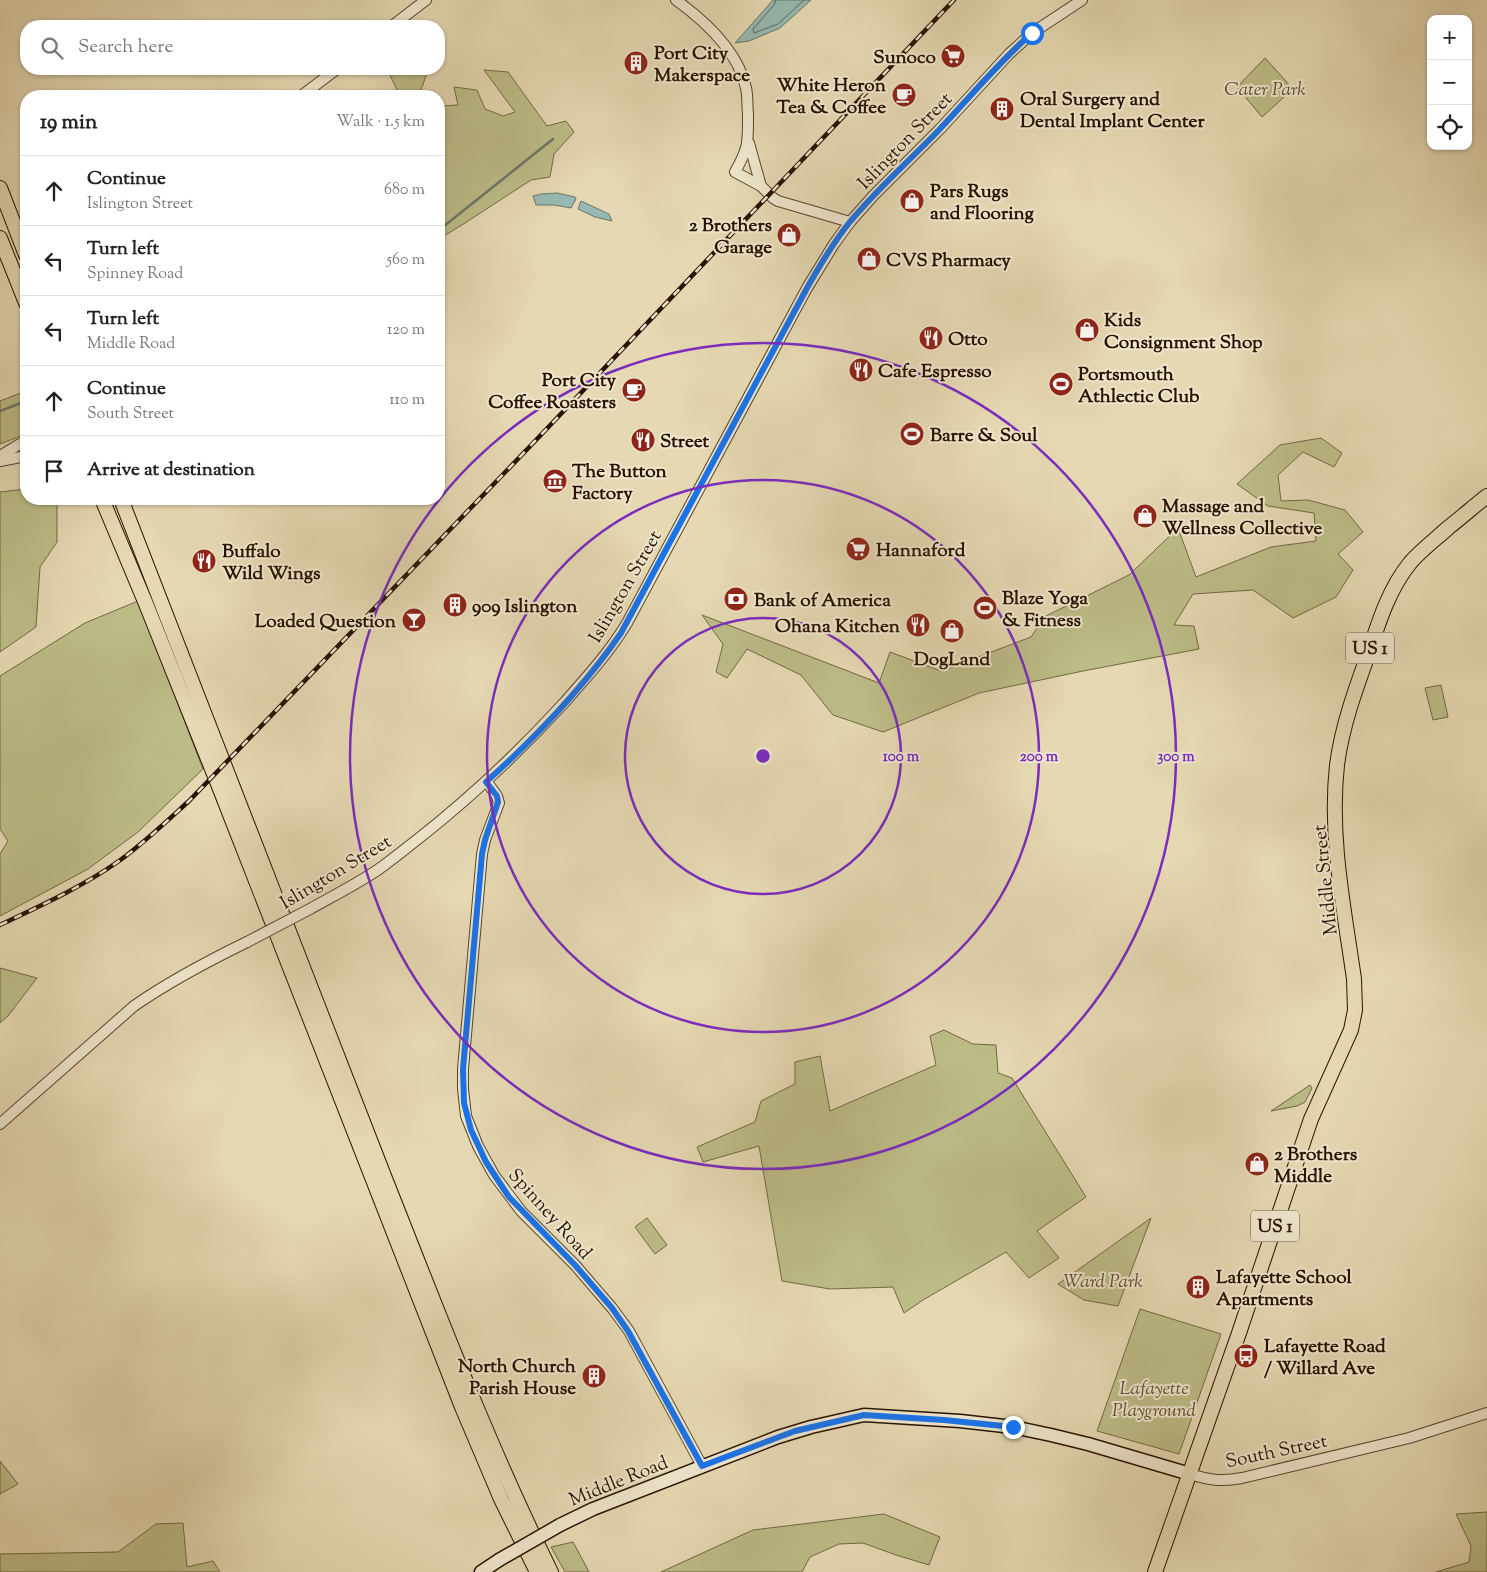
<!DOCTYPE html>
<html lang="en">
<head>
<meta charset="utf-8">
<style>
	:root { --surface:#fff; --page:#f6f6f6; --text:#222; --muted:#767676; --line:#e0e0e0 }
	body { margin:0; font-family:"Sorts Mill Goudy",serif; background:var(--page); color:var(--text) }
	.controls { position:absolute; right:15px; top:15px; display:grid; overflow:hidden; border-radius:10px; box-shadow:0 1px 4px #0004 }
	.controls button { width:45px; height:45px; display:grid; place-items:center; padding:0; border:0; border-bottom:1px solid var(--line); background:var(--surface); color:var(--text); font:25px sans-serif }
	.stop { position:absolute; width:15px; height:15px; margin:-11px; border:4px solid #1a73e8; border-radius:50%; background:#fff }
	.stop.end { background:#1a73e8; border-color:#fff; box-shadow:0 1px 5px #0008 }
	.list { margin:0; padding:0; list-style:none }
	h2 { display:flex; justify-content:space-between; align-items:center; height:65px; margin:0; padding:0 20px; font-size:21px }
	h2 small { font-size:16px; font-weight:400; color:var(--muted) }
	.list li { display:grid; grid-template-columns:32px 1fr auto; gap:15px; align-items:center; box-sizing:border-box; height:70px; padding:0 20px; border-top:1px solid var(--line) }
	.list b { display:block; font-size:19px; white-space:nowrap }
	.list p { margin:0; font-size:16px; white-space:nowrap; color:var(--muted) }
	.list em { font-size:16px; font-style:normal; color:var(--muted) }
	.icon { flex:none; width:28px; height:28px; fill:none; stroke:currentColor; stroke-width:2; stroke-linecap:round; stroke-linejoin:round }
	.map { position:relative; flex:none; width:1487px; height:1572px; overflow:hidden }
	.search { position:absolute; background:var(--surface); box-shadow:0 1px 4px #0004; left:20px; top:20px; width:425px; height:55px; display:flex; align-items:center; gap:12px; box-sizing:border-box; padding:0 18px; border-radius:20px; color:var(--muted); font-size:19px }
	.panel { position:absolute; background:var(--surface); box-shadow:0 1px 4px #0004; left:20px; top:90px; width:425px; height:415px; border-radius:20px }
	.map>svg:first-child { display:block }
</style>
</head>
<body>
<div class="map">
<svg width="1487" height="1572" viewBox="0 0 1487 1572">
	<rect width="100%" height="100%" fill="#e5d8b2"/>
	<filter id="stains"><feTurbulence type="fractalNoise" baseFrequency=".004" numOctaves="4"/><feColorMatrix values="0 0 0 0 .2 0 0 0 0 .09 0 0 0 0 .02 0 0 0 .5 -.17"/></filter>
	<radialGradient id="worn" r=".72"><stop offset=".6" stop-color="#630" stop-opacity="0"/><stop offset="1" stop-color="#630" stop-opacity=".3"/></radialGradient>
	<g fill="#bcbc87" stroke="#726744">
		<polygon points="1265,58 1293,89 1262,117 1237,87"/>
		<polygon points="387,69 428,70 421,90 428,96 400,96"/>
		<polygon points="484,70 508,72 547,126 566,121 574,132 554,154 550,177 531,180 465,223 439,239 439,106 458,105 454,87 477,90 485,109 503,116 515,112"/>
		<polygon points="26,391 26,434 0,444 0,401"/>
		<polygon points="1321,438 1342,453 1334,467 1303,452 1278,475 1281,501 1308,500 1345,510 1363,532 1338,554 1353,570 1336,597 1293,618 1253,590 1193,594 1174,625 1194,626 1199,649 1083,671 979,693 883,732 833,715 801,675 747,649 727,678 716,672 723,644 702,615 879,683 890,652 941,671 1031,637 1044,617 1129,575 1178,528 1196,577 1271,547 1316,541 1314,513 1268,506 1237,484 1280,445"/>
		<polygon points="26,489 26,499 61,499 57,503 57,542 40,567 36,627 0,652 0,492"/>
		<polygon points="138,601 203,769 138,832 88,869 0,916 0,854 8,841 0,829 0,676 85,623"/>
		<polygon points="1441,685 1448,717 1433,720 1425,688"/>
		<polygon points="0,968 37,978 8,1016 0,1023"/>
		<polygon points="944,1030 973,1044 996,1045 998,1073 1012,1078 1086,1197 1037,1231 1059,1258 1029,1278 1006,1252 923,1300 904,1313 893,1287 830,1289 782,1281 759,1146 703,1162 697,1147 755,1122 761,1101 795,1084 795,1062 820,1056 830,1111 936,1065 930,1036"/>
		<polygon points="1310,1085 1312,1088 1305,1102 1297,1106 1271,1111"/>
		<polygon points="647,1218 667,1245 655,1254 635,1227"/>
		<polygon points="1151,1218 1118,1306 1084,1300 1058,1284"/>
		<polygon points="1140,1309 1221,1334 1179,1454 1097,1431"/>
		<polygon points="0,1461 18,1484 0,1494"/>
		<polygon points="1487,1512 1487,1572 1436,1572 1469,1562 1471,1546 1456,1514"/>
		<polygon points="884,1514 940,1537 929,1565 896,1555 863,1543 839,1544 810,1557 802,1572 661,1572 753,1530"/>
		<polygon points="183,1523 187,1567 213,1561 220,1572 0,1572 0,1554 118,1552 156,1524"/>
		<polygon points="573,1542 589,1572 565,1572 551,1547"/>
	</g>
	<g fill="#96b9b1" stroke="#6a766a">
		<polygon points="773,0 811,0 780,28 749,41 735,43"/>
		<polygon points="557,193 575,197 576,199 571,208 554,205 536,205 533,196 541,194"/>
		<polygon points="581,201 609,214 612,221 595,217 578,209"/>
	</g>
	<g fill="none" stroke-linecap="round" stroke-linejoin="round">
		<polyline stroke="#5f6658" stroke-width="1" points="776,0 774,5 753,29 754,33 778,24 804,0"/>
		<g stroke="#6a766a" stroke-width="2.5">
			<polyline points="439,230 553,139"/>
			<polyline points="0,411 26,401"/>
		</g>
		<defs>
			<g id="tertiary">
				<path d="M676 0C705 21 738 51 746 88 748 96 747 106 748 114 748 143 749 147 735 172L761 186 773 198 778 201 850 222"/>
				<polyline points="392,26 426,0"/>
				<polyline points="301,96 337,69"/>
				<polyline points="749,143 761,186"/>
				<polyline points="0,456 20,444 26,441"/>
				<polyline points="0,461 26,456"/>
				<polyline points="487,782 497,796 499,803 485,840 482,854 463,1069 463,1089 466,1116 478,1146 494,1175 521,1211 575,1265 612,1308 629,1331 702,1466"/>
				<path d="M310 909C333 896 357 884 379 869 393 859 405 849 418 839 470 798 518 753 563 704 586 678 609 653 627 623L807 288 834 244 850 222 873 196 940 129 1009 54 1032 33 1082 0"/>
				<path d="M0 1124 134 1006C170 981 208 961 247 942"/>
				<path d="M1190 1474C1209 1480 1221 1482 1242 1478L1409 1438 1487 1413"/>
			</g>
			<g id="secondary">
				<polyline points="560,1525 593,1509 778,1437 811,1427 864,1415 960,1421 1013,1427 1051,1435 1088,1444 1190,1474"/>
				<polyline points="481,1572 499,1560"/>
			</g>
			<g id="primary">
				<polyline points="0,188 26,255"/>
				<polyline points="0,238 26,303"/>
				<polyline points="102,499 146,604 220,789 462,1407 501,1499 537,1572"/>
				<path d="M121 499C208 725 295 951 384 1176 437 1309 487 1443 551 1572"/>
				<path d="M1155 1572 1239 1333 1311 1119 1351 1030 1355 1010 1354 979C1344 908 1329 837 1337 765 1342 726 1356 688 1369 652 1379 621 1389 589 1410 563 1421 550 1436 539 1449 527 1462 517 1474 506 1487 496"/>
			</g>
		</defs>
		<use href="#tertiary" stroke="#57442c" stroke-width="12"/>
		<use href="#secondary" stroke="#281200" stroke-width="15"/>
		<use href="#primary" stroke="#281200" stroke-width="16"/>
		<use href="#tertiary" stroke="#eee6cd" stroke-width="10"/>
		<use href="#secondary" stroke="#eee6cd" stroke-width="12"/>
		<use href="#primary" stroke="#e5d8b2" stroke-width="14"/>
		<defs>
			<path id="rail" d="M0 925C40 906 82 887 119 861 144 843 166 822 189 801L538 438 954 0"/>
		</defs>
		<use href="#rail" stroke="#281200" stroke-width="4.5"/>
		<use href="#rail" stroke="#eee6cd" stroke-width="2.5" stroke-dasharray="8" stroke-linecap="butt"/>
		<defs>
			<polyline id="tertiary-bridge" points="247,942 310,909"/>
			<polyline id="secondary-bridge" points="499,1560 560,1525"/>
		</defs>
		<use href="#tertiary-bridge" stroke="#57442c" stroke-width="12" stroke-linecap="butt"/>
		<use href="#secondary-bridge" stroke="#281200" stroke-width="15" stroke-linecap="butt"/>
		<use href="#tertiary-bridge" stroke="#eee6cd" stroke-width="10"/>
		<use href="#secondary-bridge" stroke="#eee6cd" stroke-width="12"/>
	</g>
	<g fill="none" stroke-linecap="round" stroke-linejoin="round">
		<path stroke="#1a73e8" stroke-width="6" d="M1013 1427 944 1420 864 1415 795 1431 702 1466 628 1331 612 1308 575 1265 509 1197 486 1162 471 1130 464 1103 463 1069 482 854 485 840 498 802 497 796 486 782C534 739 585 685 621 633L807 288C820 265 833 243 849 223 876 190 909 161 939 130 970 97 998 63 1032 33"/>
	</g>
	<g fill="none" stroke="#7b2cbf" stroke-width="2.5">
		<circle cx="763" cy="756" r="138"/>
		<circle cx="763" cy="756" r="276"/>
		<circle cx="763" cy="756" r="413"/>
	</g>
	<defs>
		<symbol id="supermarket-disc" viewBox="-11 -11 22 22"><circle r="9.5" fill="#8f2418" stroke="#eee6cd"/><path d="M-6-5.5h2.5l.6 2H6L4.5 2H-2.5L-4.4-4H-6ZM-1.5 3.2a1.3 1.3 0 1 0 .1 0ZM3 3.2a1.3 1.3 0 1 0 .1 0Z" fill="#fff"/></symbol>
		<symbol id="building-disc" viewBox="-11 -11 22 22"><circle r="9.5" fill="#8f2418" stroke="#eee6cd"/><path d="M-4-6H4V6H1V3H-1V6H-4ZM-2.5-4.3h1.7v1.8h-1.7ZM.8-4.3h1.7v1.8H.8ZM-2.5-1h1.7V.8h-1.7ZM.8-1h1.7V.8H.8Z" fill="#fff"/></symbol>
		<symbol id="cafe-disc" viewBox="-11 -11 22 22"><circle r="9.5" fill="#8f2418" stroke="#eee6cd"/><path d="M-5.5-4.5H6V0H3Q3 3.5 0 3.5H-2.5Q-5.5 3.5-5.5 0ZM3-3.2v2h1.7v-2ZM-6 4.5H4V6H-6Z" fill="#fff"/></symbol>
		<symbol id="shop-disc" viewBox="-11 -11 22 22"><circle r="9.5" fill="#8f2418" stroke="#eee6cd"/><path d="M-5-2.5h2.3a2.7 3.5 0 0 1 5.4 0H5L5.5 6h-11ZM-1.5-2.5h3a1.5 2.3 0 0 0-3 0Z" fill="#fff"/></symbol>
		<symbol id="restaurant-disc" viewBox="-11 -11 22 22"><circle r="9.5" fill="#8f2418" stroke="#eee6cd"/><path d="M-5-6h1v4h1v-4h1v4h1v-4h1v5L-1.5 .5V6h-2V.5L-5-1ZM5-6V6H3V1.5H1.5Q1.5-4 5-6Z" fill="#fff"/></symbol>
		<symbol id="stadium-disc" viewBox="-11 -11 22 22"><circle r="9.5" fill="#8f2418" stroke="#eee6cd"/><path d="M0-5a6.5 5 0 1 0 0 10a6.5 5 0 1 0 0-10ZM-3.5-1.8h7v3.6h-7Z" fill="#fff"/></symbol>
		<symbol id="museum-disc" viewBox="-11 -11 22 22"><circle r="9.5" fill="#8f2418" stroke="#eee6cd"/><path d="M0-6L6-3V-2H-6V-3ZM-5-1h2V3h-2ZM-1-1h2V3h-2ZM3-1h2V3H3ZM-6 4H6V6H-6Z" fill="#fff"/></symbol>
		<symbol id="bank-disc" viewBox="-11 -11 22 22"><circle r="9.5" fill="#8f2418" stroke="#eee6cd"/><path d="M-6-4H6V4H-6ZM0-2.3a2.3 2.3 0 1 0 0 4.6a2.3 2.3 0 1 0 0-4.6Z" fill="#fff"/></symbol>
		<symbol id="bar-disc" viewBox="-11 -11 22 22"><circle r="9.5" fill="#8f2418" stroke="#eee6cd"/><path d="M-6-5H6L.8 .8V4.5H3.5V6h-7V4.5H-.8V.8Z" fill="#fff"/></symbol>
		<symbol id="bus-disc" viewBox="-11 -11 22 22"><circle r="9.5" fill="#8f2418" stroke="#eee6cd"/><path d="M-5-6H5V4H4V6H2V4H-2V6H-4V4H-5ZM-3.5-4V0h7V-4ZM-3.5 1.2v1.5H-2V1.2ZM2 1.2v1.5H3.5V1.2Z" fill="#fff"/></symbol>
	</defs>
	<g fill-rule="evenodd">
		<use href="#supermarket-disc" x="939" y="42" width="28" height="28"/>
		<use href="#building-disc" x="622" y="49" width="28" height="28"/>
		<use href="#cafe-disc" x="890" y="81" width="28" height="28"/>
		<use href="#building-disc" x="988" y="95" width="28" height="28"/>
		<use href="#shop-disc" x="898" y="187" width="28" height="28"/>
		<use href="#shop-disc" x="775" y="221" width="28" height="28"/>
		<use href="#shop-disc" x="855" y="245" width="28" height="28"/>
		<use href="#shop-disc" x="1073" y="316" width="28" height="28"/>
		<use href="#restaurant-disc" x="917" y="324" width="28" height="28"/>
		<use href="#restaurant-disc" x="847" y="356" width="28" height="28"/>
		<use href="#stadium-disc" x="1047" y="370" width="28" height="28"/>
		<use href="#cafe-disc" x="620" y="376" width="28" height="28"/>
		<use href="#stadium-disc" x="898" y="420" width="28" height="28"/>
		<use href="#restaurant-disc" x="629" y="426" width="28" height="28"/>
		<use href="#museum-disc" x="541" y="467" width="28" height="28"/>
		<use href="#shop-disc" x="1131" y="502" width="28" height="28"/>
		<use href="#supermarket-disc" x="844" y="535" width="28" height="28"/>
		<use href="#restaurant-disc" x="190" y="547" width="28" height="28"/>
		<use href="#bank-disc" x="722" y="585" width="28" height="28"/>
		<use href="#building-disc" x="441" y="591" width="28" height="28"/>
		<use href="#stadium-disc" x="971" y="594" width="28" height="28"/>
		<use href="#bar-disc" x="400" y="606" width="28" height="28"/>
		<use href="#restaurant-disc" x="904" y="611" width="28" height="28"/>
		<use href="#shop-disc" x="938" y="617" width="28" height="28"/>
		<use href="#shop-disc" x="1243" y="1150" width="28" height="28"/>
		<use href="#building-disc" x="1184" y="1273" width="28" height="28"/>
		<use href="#bus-disc" x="1232" y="1342" width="28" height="28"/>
		<use href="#building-disc" x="580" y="1362" width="28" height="28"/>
	</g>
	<g text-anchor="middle" stroke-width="4" stroke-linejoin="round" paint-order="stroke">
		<g fill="#eee6cd" stroke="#63523e" stroke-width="1">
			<rect x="1346" y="632.5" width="48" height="31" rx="4"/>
			<rect x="1251" y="1210.5" width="48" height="31" rx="4"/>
		</g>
		<g font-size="18" font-weight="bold" fill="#281200">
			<text x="1370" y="654">US 1</text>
			<text x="1275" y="1232">US 1</text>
		</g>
		<g font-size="19" font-weight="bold" fill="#281200" stroke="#eee6cd" text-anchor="start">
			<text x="654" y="59">Port City<tspan x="654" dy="22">Makerspace</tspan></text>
			<text x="936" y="63" text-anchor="end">Sunoco</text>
			<text x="886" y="91" text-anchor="end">White Heron<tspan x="886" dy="22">Tea &amp; Coffee</tspan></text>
			<text x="1020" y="105">Oral Surgery and<tspan x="1020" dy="22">Dental Implant Center</tspan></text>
			<text x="930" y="197">Pars Rugs<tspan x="930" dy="22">and Flooring</tspan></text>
			<text x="772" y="231" text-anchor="end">2 Brothers<tspan x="772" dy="22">Garage</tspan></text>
			<text x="886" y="266">CVS Pharmacy</text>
			<text x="1104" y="326">Kids<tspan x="1104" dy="22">Consignment Shop</tspan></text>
			<text x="948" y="345">Otto</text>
			<text x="878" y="377">Cafe Espresso</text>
			<text x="1078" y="380">Portsmouth<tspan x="1078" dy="22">Athlectic Club</tspan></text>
			<text x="616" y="386" text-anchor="end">Port City<tspan x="616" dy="22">Coffee Roasters</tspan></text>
			<text x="930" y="441">Barre &amp; Soul</text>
			<text x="660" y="447">Street</text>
			<text x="572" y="477">The Button<tspan x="572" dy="22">Factory</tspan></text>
			<text x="1162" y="512">Massage and<tspan x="1162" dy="22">Wellness Collective</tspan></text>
			<text x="876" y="556">Hannaford</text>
			<text x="222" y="557">Buffalo<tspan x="222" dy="22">Wild Wings</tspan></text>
			<text x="1002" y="604">Blaze Yoga<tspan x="1002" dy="22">&amp; Fitness</tspan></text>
			<text x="754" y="606">Bank of America</text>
			<text x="472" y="612">909 Islington</text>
			<text x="396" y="627" text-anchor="end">Loaded Question</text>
			<text x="900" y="632" text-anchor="end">Ohana Kitchen</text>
			<text x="952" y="665" text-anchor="middle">DogLand</text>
			<text x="1274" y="1160">2 Brothers<tspan x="1274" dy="22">Middle</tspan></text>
			<text x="1216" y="1283">Lafayette School<tspan x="1216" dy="22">Apartments</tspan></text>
			<text x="1264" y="1352">Lafayette Road<tspan x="1264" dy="22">/ Willard Ave</tspan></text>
			<text x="576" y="1372" text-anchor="end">North Church<tspan x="576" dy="22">Parish House</tspan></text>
		</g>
		<g font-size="19" font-style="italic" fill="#5c4e2f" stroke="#eee6cd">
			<text x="1265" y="95">Cater Park</text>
			<text x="1103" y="1287">Ward Park</text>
			<text x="1154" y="1394">Lafayette<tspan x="1154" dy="22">Playground</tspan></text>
		</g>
		<g font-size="19" fill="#281200" stroke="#eee6cd">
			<text transform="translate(904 140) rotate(-46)" y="7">Islington Street</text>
			<text transform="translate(624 586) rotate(-60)" y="7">Islington Street</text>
			<text transform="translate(335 871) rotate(-31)" y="7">Islington Street</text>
			<text transform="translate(1324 880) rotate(-96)" y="7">Middle Street</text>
			<text transform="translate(551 1213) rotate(48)" y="7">Spinney Road</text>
			<text transform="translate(1276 1450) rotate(-12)" y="7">South Street</text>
			<text transform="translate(618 1480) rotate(-22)" y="7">Middle Road</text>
		</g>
	</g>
	<circle cx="763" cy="756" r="8" fill="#7b2cbf" stroke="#eee6cd" stroke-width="2.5"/>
	<g font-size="15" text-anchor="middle" font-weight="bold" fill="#7b2cbf" stroke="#eee6cd" stroke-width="4" stroke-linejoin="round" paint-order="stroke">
		<text x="901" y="761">100 m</text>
		<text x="1039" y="761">200 m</text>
		<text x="1176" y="761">300 m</text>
	</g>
	<rect width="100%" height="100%" filter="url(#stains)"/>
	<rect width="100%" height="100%" fill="url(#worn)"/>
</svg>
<div class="controls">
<button>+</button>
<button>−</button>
<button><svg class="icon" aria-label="locate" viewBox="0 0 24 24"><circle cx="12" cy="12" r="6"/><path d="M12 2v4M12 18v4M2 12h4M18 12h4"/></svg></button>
</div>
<div class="stop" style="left:1032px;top:33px"></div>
<div class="stop end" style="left:1013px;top:1427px"></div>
<div class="search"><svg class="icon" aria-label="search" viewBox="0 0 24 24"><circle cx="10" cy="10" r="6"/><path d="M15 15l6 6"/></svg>Search here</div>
<section class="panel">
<h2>19 min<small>Walk · 1.5 km</small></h2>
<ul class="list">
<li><svg class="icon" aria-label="ahead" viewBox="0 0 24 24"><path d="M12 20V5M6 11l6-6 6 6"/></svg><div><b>Continue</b><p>Islington Street</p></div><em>680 m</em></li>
<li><svg class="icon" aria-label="left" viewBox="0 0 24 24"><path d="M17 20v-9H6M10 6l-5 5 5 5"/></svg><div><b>Turn left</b><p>Spinney Road</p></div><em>560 m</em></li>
<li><svg class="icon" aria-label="left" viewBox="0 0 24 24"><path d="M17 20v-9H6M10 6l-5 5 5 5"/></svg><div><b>Turn left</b><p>Middle Road</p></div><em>120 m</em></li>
<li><svg class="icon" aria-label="ahead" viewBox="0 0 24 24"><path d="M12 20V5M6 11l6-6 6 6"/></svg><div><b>Continue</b><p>South Street</p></div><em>110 m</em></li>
<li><svg class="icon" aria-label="arrive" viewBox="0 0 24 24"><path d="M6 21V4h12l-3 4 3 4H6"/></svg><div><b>Arrive at destination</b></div></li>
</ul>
</section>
</div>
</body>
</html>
